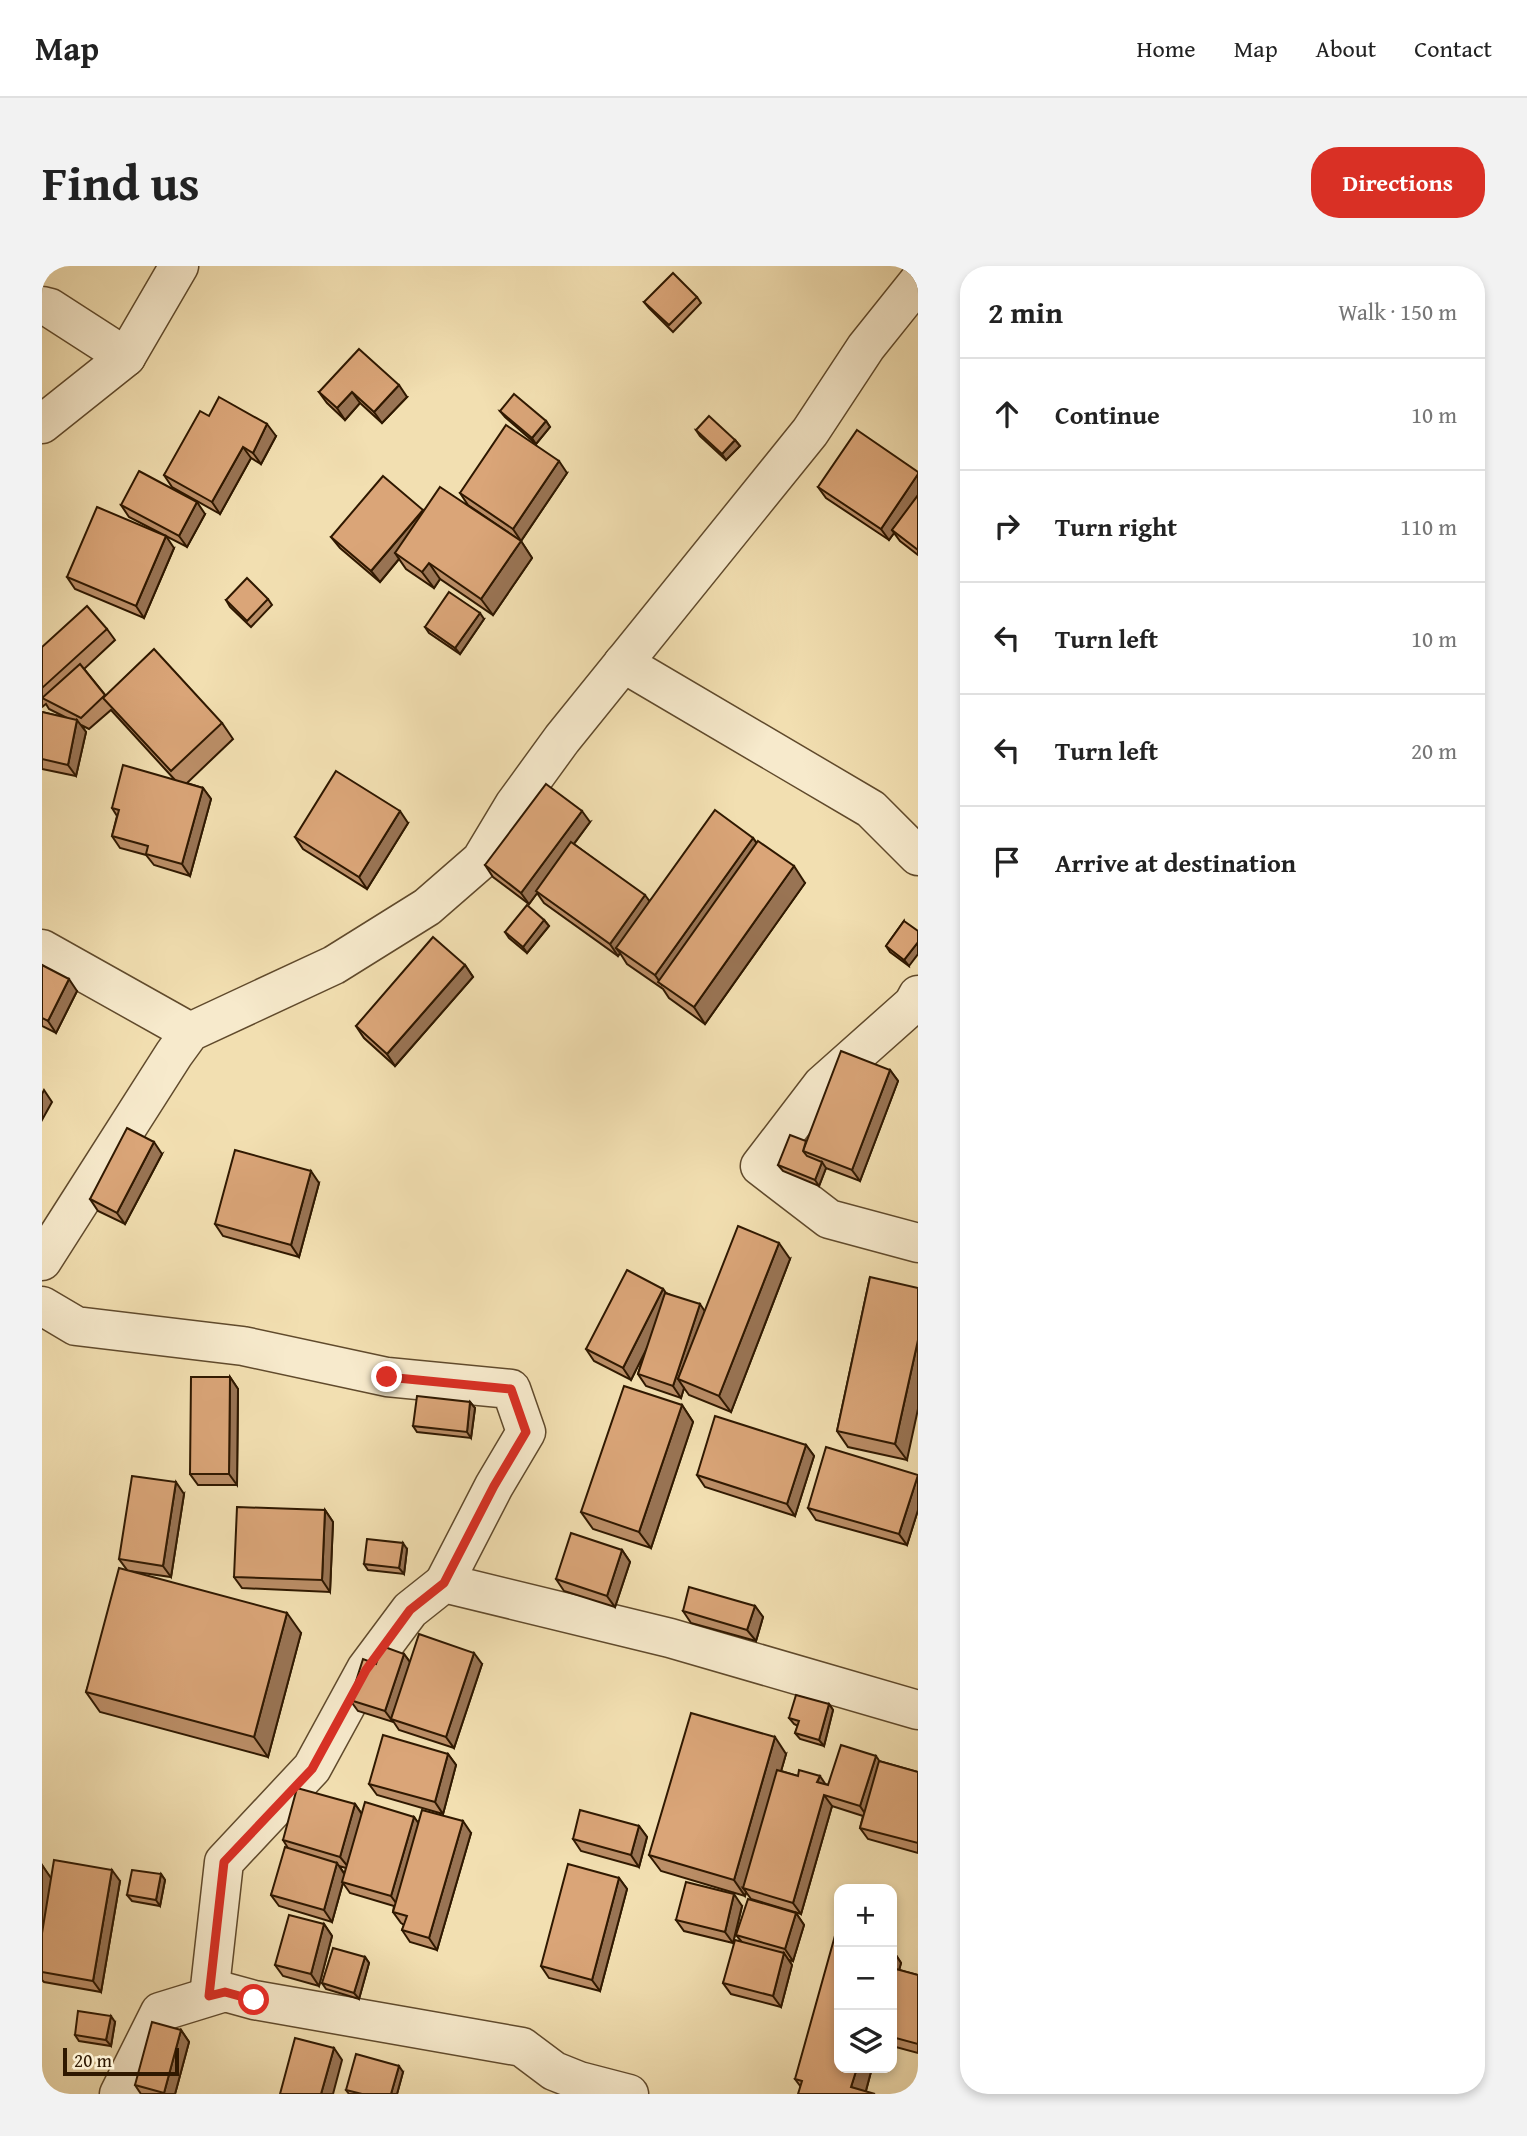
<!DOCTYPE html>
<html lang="en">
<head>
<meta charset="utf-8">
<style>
	:root { --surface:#fff; --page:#f2f2f2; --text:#222; --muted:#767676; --line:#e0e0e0; --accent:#d93025 }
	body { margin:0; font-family:"Gentium Book Plus",serif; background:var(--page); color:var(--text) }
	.controls { position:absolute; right:21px; bottom:21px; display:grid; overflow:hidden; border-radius:14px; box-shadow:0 4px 10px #0003 }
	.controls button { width:63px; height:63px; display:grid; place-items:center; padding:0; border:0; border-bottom:2px solid var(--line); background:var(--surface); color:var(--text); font:35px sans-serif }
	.scale { position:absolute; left:21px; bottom:18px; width:116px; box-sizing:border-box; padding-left:7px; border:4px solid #2f1800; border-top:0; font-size:19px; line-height:24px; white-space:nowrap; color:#2f1800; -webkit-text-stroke:5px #f7eacc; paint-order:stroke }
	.stop { position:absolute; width:21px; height:21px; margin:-16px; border:5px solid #d93025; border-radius:50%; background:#fff }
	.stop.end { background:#d93025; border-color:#fff; box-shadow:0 2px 7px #0008 }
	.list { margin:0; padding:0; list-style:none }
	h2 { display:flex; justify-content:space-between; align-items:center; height:91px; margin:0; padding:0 28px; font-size:30px }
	h2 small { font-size:23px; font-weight:400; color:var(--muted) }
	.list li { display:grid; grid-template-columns:46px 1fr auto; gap:21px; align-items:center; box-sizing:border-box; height:112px; padding:0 28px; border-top:2px solid var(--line) }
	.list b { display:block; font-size:26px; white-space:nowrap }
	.list em { font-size:23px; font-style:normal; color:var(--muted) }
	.icon { flex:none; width:38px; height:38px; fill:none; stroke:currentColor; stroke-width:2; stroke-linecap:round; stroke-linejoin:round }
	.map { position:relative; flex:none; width:876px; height:1828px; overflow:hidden; border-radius:28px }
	header { display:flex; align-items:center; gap:42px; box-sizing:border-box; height:98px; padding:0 35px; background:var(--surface); border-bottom:2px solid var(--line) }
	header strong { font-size:33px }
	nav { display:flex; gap:38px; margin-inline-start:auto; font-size:24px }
	.intro { display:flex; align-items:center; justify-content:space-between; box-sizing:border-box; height:168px; padding:0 42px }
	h1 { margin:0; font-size:49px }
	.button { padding:18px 32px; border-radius:28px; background:var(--accent); color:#fff; font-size:24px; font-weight:700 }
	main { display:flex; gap:42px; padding:0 42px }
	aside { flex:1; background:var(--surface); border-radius:28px; box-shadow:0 4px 10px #0003 }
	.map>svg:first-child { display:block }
</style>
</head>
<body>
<header>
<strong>Map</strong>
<nav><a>Home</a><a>Map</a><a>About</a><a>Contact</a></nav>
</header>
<div class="intro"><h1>Find us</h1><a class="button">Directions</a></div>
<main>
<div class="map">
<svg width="876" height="1828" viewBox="0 0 876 1828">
	<rect width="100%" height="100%" fill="#f2dfb1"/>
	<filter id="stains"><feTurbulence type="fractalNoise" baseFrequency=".00286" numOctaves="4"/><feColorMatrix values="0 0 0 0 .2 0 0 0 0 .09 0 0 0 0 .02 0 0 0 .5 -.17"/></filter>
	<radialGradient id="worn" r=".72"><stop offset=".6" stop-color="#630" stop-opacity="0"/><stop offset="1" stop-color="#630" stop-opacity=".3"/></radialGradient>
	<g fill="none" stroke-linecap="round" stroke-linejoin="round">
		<defs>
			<g id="minor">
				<polyline points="0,40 8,42 84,91"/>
				<polyline points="0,158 84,91 137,0"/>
				<polyline points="581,397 829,543 876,590"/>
				<polyline points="0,683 148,766"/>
				<polyline points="876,729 871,738 780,819 718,900 787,953 876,977"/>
				<polyline points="0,995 132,788 148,766 292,699 385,641 439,594 472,539 520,473 768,166 824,81 876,16"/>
				<polyline points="0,1040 34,1060 201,1080 345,1111 469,1123 484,1166 452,1220 402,1317"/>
				<polyline points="167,1730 182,1596 270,1502 324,1403 368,1344 402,1317 628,1372 876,1444"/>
				<polyline points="77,1828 118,1746 183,1726 212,1734 480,1781 512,1805 537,1815 587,1828"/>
			</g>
		</defs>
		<use href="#minor" stroke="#604a2c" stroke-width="41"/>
		<use href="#minor" stroke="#f7eacc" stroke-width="38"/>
	</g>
	<g fill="#bb8e67" stroke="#2f1800" stroke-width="2" fill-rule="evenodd">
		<polygon points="655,31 659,37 631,66 607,42 602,36"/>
		<polygon points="277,126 365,131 340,157 318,137 303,154 285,137"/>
		<polygon points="458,145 504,155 508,161 494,178 463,151"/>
		<polygon points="167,150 234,170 219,198 209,192 178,248 130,221 122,209"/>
		<polygon points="654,164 693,174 698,180 684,194 658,170"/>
		<polygon points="876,206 876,289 858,275 852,267 847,274 784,232 776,221"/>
		<polygon points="525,207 479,275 426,239 418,227"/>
		<polygon points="79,239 163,248 145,281 87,251"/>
		<polygon points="381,244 382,245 479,275 490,292 451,349 398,313 392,322 364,303 357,293 338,316 298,282 289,271"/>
		<polygon points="132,282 102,352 33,323 25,311"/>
		<polygon points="226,333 230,339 209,361 188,341 184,334"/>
		<polygon points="442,353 418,388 387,367 383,361"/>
		<polygon points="65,363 73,374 42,403 63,429 180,457 191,473 145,517 161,522 169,533 148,610 112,599 104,589 78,582 70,570 75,550 70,542 133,514 69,444 47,463 39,459 44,466 34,510 0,503 0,446 25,452 7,443 4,438 0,441 0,381"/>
		<polygon points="548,556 532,578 607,635 711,572 715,577 763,617 663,758 627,732 621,723 585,698 578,687 576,690 502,637 495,627 487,638 451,611 443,599"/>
		<polygon points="366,557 325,623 261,583 253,571"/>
		<polygon points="502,654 507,660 485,687 467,672 463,666"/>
		<polygon points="862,655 867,700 848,686 844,680"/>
		<polygon points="0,699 35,725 14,767 0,760"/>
		<polygon points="423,699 431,711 353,800 322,772 314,760"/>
		<polygon points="848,804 856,815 818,915 784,902 777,920 741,905 736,899"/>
		<polygon points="120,888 83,958 56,945 48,933"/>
		<polygon points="277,917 257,991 181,970 173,958"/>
		<polygon points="748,993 689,1146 647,1129 642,1122 639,1132 604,1120 596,1108 603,1085 589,1114 552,1095 544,1083 621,1023 624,1027 663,1045"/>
		<polygon points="828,1011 865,1194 806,1181 795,1165"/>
		<polygon points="188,1111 196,1123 195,1219 156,1219 148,1208"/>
		<polygon points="428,1136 433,1142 429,1172 375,1166 371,1160"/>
		<polygon points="640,1139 651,1156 609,1282 551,1263 539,1246"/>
		<polygon points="764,1179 772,1190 753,1250 663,1221 655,1209"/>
		<polygon points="876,1209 876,1244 865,1279 774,1254 766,1242"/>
		<polygon points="142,1228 129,1311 87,1305 259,1367 226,1491 58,1446 44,1426 85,1304 77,1293"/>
		<polygon points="283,1244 291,1256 288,1326 200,1322 192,1311"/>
		<polygon points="365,1283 362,1308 326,1304 322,1298"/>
		<polygon points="580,1284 588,1296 573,1341 522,1325 514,1313"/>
		<polygon points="713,1340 721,1351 714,1375 649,1357 641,1345"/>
		<polygon points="362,1388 368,1396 440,1398 412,1482 357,1464 351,1455 351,1456 316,1445 308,1434 334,1398"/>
		<polygon points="787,1438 791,1444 782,1480 758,1473 753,1467 756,1460 752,1458 747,1452"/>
		<polygon points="406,1488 414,1499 401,1548 335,1529 327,1518"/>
		<polygon points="744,1488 739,1505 786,1519 837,1495 876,1506 876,1587 826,1573 818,1562 821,1550 790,1540 759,1648 709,1633 704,1626 703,1630 619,1605 607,1589"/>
		<path d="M313 1538 320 1548 372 1551 376 1557 429 1567 395 1684 368 1676 360 1664 362 1659 359 1657 351 1646 352 1640 308 1627 301 1617 290 1656 237 1640 229 1629 246 1582 241 1574ZM297 1600 304 1602 303 1608Z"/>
		<polygon points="597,1560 605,1571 597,1601 539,1585 531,1573"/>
		<polygon points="0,1599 9,1613 78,1615 59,1726 2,1716 0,1714"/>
		<polygon points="119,1608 123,1614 118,1640 90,1635 85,1629"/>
		<polygon points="577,1612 585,1623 558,1725 507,1712 499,1700"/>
		<polygon points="700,1640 691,1677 642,1665 634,1654"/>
		<polygon points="754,1647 762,1659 751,1695 747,1694 750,1699 739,1741 689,1728 681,1717 699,1675 694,1669"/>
		<polygon points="282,1658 290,1670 277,1720 241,1710 233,1699"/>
		<polygon points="850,1683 859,1697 857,1704 876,1709 876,1787 850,1780"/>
		<polygon points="323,1691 327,1697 317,1733 284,1723 280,1717"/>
		<polygon points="73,1756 69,1780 37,1775 33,1769"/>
		<polygon points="139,1764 147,1776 133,1828 99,1828 93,1819"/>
		<polygon points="830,1802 824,1825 759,1821 753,1813"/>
		<polygon points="361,1806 355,1828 307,1828 304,1824"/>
	</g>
	<g fill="#997454" stroke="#2f1800" stroke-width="2">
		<polygon points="357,119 365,131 340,157 332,146"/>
		<polygon points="310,126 318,137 303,154 295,142"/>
		<polygon points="504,155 508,161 494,178 490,172"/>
		<polygon points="225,158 234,170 219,198 211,187"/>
		<polygon points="693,174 698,180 684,194 680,188"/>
		<polygon points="201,181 209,192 178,248 170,236"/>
		<polygon points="517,195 525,207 479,275 471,263"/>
		<polygon points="876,208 876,231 850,264 852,267 847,274 839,263"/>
		<polygon points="155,236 163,248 145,281 137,270"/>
		<polygon points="381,244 389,255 353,287 357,293 338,316 329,305"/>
		<polygon points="124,270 132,282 102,352 94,340"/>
		<polygon points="479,275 490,292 451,349 439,333"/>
		<polygon points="387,297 398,313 392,322 380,306"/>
		<polygon points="438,347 442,353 418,388 413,382"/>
		<polygon points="35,454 44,466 34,510 26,499"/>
		<polygon points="161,522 169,533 148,610 140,598"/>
		<polygon points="358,545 366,557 325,623 317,611"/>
		<polygon points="540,545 548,556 487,638 479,627"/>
		<polygon points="711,572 722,588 620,719 613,709"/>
		<polygon points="752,600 763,617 663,758 652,741"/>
		<polygon points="603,629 611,640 574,682 578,687 576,690 568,678"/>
		<polygon points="502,654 507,660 485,687 481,681"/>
		<polygon points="876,676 876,688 867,700 862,694"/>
		<polygon points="423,699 431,711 353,800 345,788"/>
		<polygon points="27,713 35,725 14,767 6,755"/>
		<polygon points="848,804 856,815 818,915 810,904"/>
		<polygon points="2,824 10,836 0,854 0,828"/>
		<polygon points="112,876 120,888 83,958 75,947"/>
		<polygon points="780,896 784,902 777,920 773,914"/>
		<polygon points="269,905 277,917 257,991 249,979"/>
		<polygon points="737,977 748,993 689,1146 677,1130"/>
		<polygon points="621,1023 629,1034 589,1114 581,1102"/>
		<polygon points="658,1038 666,1050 636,1113 642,1122 639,1132 631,1120"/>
		<polygon points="876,1074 876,1143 865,1194 853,1178"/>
		<polygon points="188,1111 196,1123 195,1219 187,1208"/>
		<polygon points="428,1136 433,1142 429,1172 425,1166"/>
		<polygon points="640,1139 651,1156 609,1282 597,1266"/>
		<polygon points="764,1179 772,1190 753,1250 745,1238"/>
		<polygon points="876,1209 876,1244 865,1279 857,1268"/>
		<polygon points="134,1216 142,1228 129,1311 121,1300"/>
		<polygon points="283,1244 291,1256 288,1326 280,1314"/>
		<polygon points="361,1277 365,1283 362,1308 357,1302"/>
		<polygon points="580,1284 588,1296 573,1341 565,1330"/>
		<polygon points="713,1340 721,1351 714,1375 705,1364"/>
		<polygon points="245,1347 259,1367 226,1491 212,1471"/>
		<polygon points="432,1387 440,1398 412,1482 404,1471"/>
		<polygon points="362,1388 370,1399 349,1453 351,1456 343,1445"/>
		<polygon points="787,1438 791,1444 782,1480 777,1474"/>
		<polygon points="733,1471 744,1488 705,1623 701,1622 704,1626 703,1630 692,1614"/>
		<polygon points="406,1488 414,1499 401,1548 393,1536"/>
		<polygon points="834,1490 842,1502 826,1552 818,1540"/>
		<polygon points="778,1510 786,1522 775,1516"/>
		<polygon points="782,1529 790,1540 759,1648 751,1637"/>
		<polygon points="313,1538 321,1550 307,1602 298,1591"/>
		<polygon points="372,1551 380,1562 357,1641 349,1630"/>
		<polygon points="421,1555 429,1567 395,1684 387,1672"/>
		<polygon points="597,1560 605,1571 597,1601 589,1589"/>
		<polygon points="295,1597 303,1609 290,1656 282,1644"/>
		<polygon points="0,1599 11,1615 0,1680"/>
		<polygon points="70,1604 78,1615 59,1726 51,1715"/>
		<polygon points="119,1608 123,1614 118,1640 114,1634"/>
		<polygon points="577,1612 585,1623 558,1725 550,1714"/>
		<polygon points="692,1628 700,1640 691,1677 683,1666"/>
		<polygon points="754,1647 762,1659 751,1695 743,1683"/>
		<polygon points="282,1658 290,1670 277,1720 269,1708"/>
		<polygon points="850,1683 859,1697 850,1732"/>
		<polygon points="742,1687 750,1699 739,1741 731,1730"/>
		<polygon points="323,1691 327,1697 317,1733 312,1727"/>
		<polygon points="69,1750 73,1756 69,1780 64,1774"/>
		<polygon points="139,1764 147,1776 133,1828 123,1828 122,1827"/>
		<polygon points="292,1782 300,1794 291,1828 279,1828"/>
		<polygon points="357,1800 361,1806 355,1828 349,1828"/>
		<polygon points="815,1802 830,1802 823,1828 809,1821"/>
	</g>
	<g fill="#daa578" stroke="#2f1800" stroke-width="2">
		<polygon points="631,7 655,31 627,59 602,36"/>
		<polygon points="317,83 357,119 332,146 310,126 295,142 277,126"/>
		<polygon points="472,128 504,155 490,172 458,145"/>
		<polygon points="177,131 225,158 211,187 201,181 170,236 122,209 158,145 167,150"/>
		<polygon points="667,150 693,174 680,188 654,164"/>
		<polygon points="464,159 517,195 471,263 418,227"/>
		<polygon points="815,164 876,206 876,208 839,263 776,221"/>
		<polygon points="97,205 155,236 137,270 79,239"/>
		<polygon points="341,210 381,244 329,305 289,271"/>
		<polygon points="398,221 479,275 439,333 387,297 380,306 353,287"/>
		<polygon points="876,229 876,284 850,264"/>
		<polygon points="55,241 124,270 94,340 25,311"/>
		<polygon points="205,312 226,333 205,355 184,334"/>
		<polygon points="407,326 438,347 413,382 383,361"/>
		<polygon points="45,340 65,363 0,422 0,381"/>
		<polygon points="112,383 180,457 129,505 61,432"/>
		<polygon points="38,398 63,429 39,452 0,432"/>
		<polygon points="0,446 35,454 26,499 0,493"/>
		<polygon points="81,499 161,522 140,598 104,588 106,580 70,570 77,544 70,542"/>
		<polygon points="294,505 358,545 317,611 253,571"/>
		<polygon points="504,518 540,545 479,627 443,599"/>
		<polygon points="673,544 711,572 613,709 574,682"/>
		<polygon points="716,575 752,600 652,741 616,716"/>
		<polygon points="529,576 603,629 568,678 494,625"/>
		<polygon points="485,639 502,654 481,681 463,666"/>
		<polygon points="862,655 876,665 876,676 862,694 844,680"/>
		<polygon points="391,671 423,699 345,788 314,760"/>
		<polygon points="0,699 27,713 6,755 0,752"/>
		<polygon points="799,785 848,804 810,904 761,885"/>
		<polygon points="85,862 112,876 75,947 48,933"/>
		<polygon points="748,869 764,875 761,885 765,890 780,896 773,914 736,899"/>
		<polygon points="193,884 269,905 249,979 173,958"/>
		<polygon points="696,960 737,977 677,1130 636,1113"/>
		<polygon points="585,1004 621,1023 581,1102 544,1083"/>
		<polygon points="828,1011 876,1022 876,1074 853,1178 795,1165"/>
		<polygon points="623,1027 658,1038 631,1120 596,1108"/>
		<polygon points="149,1111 188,1111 187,1208 148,1208"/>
		<polygon points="582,1120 640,1139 597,1266 539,1246"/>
		<polygon points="375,1130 428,1136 425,1166 371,1160"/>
		<polygon points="673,1150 764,1179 745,1238 655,1209"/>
		<polygon points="784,1181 876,1209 857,1268 766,1242"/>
		<polygon points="90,1210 134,1216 121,1300 77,1293"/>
		<polygon points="195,1241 283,1244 280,1314 192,1311"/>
		<polygon points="529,1267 580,1284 565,1330 514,1313"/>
		<polygon points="325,1273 361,1277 357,1302 322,1298"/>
		<polygon points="77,1302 245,1347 212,1471 44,1426"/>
		<polygon points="647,1321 713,1340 705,1364 641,1345"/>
		<polygon points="377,1368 432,1387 404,1471 349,1453"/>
		<polygon points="340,1380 362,1388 343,1445 308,1434 321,1393 334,1398"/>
		<polygon points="754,1429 787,1438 777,1474 753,1467 757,1455 747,1452"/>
		<polygon points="649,1447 733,1471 692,1614 607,1589"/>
		<polygon points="341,1469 406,1488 393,1536 327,1518"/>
		<polygon points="799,1479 834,1490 818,1540 782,1529 751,1637 701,1622 735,1504 756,1510 757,1504 778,1510 775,1516 786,1519"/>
		<polygon points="837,1495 876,1506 876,1577 818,1562"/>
		<polygon points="255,1522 313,1538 298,1591 241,1574"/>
		<polygon points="323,1536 372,1551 349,1630 300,1616"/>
		<polygon points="380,1544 421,1555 387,1672 360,1664 365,1650 351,1646"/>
		<polygon points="538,1544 597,1560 589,1589 531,1573"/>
		<polygon points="243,1581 295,1597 282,1644 229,1629"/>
		<polygon points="12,1594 70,1604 51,1715 0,1706 0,1667"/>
		<polygon points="526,1598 577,1612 550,1714 499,1700"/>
		<polygon points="90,1604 119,1608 114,1634 85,1629"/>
		<polygon points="644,1616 692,1628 683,1666 634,1654"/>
		<polygon points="706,1633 754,1647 743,1683 694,1669"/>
		<polygon points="247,1649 282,1658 269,1708 233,1699"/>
		<polygon points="794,1666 797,1667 797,1802 815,1802 809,1821 833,1828 756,1828 760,1815 753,1813"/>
		<polygon points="693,1674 742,1687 731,1730 681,1717"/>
		<polygon points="291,1682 323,1691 312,1727 280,1717"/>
		<polygon points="854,1703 876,1709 876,1778 850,1771 850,1720"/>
		<polygon points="36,1745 69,1750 64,1774 33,1769"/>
		<polygon points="110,1756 139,1764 122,1827 93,1819"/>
		<polygon points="253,1772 292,1782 279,1828 238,1828"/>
		<polygon points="314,1788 357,1800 349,1828 320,1828 304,1824"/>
	</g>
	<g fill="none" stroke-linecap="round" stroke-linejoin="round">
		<polyline stroke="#d93025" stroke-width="9" points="212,1734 183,1726 167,1730 182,1596 270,1503 324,1404 368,1344 402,1317 452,1220 484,1166 469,1123 345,1111"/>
	</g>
	<rect width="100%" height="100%" filter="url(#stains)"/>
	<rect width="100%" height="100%" fill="url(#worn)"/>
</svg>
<div class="controls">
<button>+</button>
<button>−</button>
<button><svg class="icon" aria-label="layers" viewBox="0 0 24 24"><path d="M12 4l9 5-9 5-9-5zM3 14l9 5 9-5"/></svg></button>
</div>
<div class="scale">20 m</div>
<div class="stop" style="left:212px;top:1734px"></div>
<div class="stop end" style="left:345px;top:1111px"></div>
</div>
<aside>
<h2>2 min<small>Walk · 150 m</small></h2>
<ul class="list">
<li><svg class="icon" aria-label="ahead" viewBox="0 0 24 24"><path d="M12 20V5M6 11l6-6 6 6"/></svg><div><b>Continue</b></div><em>10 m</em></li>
<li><svg class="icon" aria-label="right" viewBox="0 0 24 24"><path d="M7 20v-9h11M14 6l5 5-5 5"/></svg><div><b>Turn right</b></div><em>110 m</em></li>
<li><svg class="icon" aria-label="left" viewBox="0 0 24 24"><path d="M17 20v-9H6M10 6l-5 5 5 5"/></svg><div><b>Turn left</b></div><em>10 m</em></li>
<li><svg class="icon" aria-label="left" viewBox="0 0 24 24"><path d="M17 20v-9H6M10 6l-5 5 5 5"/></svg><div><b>Turn left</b></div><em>20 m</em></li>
<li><svg class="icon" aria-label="arrive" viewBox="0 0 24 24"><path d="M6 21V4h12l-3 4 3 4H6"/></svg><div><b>Arrive at destination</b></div></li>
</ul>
</aside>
</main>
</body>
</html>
